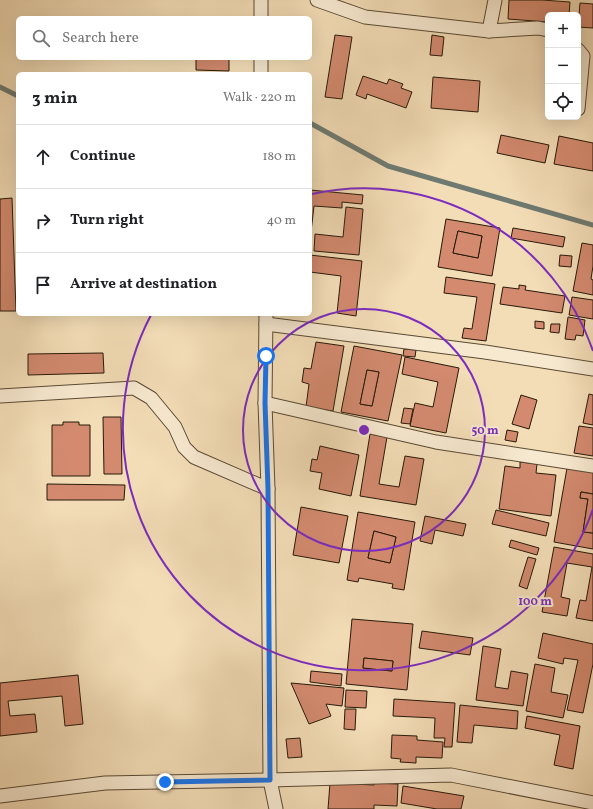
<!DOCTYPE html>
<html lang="en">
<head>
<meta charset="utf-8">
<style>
	:root { --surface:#fff; --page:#f6f6f6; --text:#202124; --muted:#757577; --line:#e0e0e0 }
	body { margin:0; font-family:Vollkorn,serif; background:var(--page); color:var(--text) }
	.controls { position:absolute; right:12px; top:12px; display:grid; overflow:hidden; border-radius:6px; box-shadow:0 4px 16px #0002 }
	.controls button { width:36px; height:36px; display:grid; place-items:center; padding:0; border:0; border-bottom:1px solid var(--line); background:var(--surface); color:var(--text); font:20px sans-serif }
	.stop { position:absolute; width:12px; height:12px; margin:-9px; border:3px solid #1a73e8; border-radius:50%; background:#fff }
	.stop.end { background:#1a73e8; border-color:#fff; box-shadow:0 1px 4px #0008 }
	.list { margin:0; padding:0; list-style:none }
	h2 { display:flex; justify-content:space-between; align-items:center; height:52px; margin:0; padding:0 16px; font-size:17px }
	h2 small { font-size:13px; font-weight:400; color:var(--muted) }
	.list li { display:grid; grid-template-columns:26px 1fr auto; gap:12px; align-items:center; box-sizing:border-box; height:64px; padding:0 16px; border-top:1px solid var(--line) }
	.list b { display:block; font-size:15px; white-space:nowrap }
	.list em { font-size:13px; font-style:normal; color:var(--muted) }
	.icon { flex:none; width:22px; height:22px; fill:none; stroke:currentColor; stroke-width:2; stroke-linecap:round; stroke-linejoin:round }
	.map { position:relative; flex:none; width:593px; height:809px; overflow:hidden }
	.search { position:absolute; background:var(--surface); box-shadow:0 4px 16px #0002; left:16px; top:16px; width:296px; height:44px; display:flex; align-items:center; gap:10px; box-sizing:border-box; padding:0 14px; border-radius:6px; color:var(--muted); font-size:15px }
	.panel { position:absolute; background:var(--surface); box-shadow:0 4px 16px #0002; left:16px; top:72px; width:296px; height:244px; border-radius:6px }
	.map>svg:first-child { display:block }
</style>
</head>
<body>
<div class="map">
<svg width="593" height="809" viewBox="0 0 593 809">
	<rect width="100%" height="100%" fill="#f3ddb7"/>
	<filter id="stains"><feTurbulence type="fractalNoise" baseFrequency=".005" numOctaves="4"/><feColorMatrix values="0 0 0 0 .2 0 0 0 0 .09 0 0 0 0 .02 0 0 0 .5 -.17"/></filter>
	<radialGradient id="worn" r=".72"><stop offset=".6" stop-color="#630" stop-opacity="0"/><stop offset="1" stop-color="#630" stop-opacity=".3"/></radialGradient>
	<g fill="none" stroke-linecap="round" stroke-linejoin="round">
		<g stroke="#6e7a71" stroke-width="5">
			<polyline points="0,87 18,96"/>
			<polyline points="310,123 388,166 593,225"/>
		</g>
	</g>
	<g fill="#d38a6f" stroke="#271909" fill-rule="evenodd">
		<polygon points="509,0 542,0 570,2 569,15 548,15 548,22 508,19"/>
		<polygon points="580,3 593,4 593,28 578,27"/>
		<polygon points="335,35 352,37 342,99 325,97"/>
		<polygon points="432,35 444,37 442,56 430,55"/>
		<polygon points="196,58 229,58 229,71 196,70"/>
		<polygon points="363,76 387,84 389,79 403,84 401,88 412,92 406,108 367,94 366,99 356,95"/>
		<polygon points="433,77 480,81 478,112 431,108"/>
		<polygon points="501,135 549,145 545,163 497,153"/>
		<polygon points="559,136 593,143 593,171 554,164"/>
		<polygon points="310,190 363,195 362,204 342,202 342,208 314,206 310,241"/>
		<polygon points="12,198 16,311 0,311 0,199"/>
		<polygon points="346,207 363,209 359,255 314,251 315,234 343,237"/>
		<path d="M446 219 500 228 492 276 438 267ZM458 231 482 236 478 258 453 253Z"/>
		<polygon points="513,228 565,237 563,247 511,238"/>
		<polygon points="458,231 482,236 478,258 453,253"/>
		<polygon points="582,243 593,245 593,266 591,279 593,280 593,295 573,291"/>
		<polygon points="310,255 362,261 356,316 337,313 341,276 310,272"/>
		<polygon points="560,255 572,256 571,267 559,266"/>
		<polygon points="446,277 495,284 486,341 462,338 464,328 472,329 477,297 444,293"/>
		<polygon points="519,285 526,286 525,290 565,296 562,313 500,304 503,287 519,289"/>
		<polygon points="572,297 593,300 593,319 569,315"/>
		<polygon points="568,317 585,320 583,336 576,335 575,340 565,339"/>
		<polygon points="535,321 544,322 544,329 535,328"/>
		<polygon points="551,324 560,324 559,333 550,332"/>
		<polygon points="316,342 344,346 333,411 306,407 309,384 302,382 304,368 311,369"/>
		<path d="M354 346 402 355 388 421 341 412ZM367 370 379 372 372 406 360 404Z"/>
		<polygon points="404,349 416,350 415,357 403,356"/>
		<polygon points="103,353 104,373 28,375 28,354"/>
		<polygon points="405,357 459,368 446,433 410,426 415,403 433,407 438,382 402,374"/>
		<polygon points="367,370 379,372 372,406 360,404"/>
		<polygon points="589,394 593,395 593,425 583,423"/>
		<polygon points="521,395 537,400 529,429 512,424"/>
		<polygon points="404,408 413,409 410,424 401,423"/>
		<polygon points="103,417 121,417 122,474 104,474"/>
		<polygon points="63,422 79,422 79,425 90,425 90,476 52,476 52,425 63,425"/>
		<polygon points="579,426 593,428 593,456 574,453"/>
		<polygon points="507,430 518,432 516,442 505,440"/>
		<polygon points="370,434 387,437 379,484 399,487 405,456 424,459 416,505 360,496"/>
		<polygon points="320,446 359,455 351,496 319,489 322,473 310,471 312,459 317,460"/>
		<polygon points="520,462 537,464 536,473 556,475 551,516 499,509 505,466 520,468"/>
		<polygon points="567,468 593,472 593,494 581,492 580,498 588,499 583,532 593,533 593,549 554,542"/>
		<polygon points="47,484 125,485 124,500 47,500"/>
		<polygon points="581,492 593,494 593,533 583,532 588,499 580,498"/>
		<polygon points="301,507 348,516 339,563 293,555"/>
		<polygon points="496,510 549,523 546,536 492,524"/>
		<path d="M358 512 415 522 404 590 392 588 393 584 359 578 358 582 347 580ZM374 531 396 537 390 563 368 558Z"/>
		<polygon points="425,516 466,524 463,536 435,530 432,544 420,541"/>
		<polygon points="374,531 396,537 390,563 368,558"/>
		<polygon points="511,540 539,548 537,555 509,547"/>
		<polygon points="554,547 593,554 593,621 576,618 580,600 586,601 592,567 567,563 561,597 570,599 567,616 542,612"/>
		<polygon points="528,557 536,559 527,589 519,586"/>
		<path d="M352 619 413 624 407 690 346 684ZM364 658 393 661 392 671 363 668Z"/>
		<polygon points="422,631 473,638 470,655 419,648"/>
		<polygon points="543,633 593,644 593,664 583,713 567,710 578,660 564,658 563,664 538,658"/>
		<polygon points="483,646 501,649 495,687 508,689 511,671 528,674 523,706 476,700"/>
		<polygon points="364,658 393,661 392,671 363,668"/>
		<polygon points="535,664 555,668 551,692 568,695 563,718 526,711"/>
		<polygon points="311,671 342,674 341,686 310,682"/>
		<polygon points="78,675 83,724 65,726 62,696 8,701 10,716 35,714 37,732 0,736 0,683"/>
		<polygon points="291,683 344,688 342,706 326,704 331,716 309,724"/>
		<polygon points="346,690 367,691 366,708 345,707"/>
		<polygon points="394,699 455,703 452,747 444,747 445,738 434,738 435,718 393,716"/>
		<polygon points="460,705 518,711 517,729 474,725 472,743 457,742"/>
		<polygon points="345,709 356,709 355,730 344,729"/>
		<polygon points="527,716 580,726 573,769 554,765 560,735 525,728"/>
		<polygon points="392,735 417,736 417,740 443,742 442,758 416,757 416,763 400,762 401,759 391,758"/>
		<polygon points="300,738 302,757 288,758 286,739"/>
		<polygon points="330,783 374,785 374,783 398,784 397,806 374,805 374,809 328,809"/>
		<polygon points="403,786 464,796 461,809 437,809 401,803"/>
	</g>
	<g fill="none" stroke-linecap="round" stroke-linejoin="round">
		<defs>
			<g id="minor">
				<polyline points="261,0 261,18"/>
				<polyline points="317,0 365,17 489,31 538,28 548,30"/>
				<polyline points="489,31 495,0"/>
				<polyline points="578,50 583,56 578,109"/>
				<polyline points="261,58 261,74"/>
				<polyline points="266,314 265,403 268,489 270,780 276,809"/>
				<polyline points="266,324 485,352 593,369"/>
				<polyline points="0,396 134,388 151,398 175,427 184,447 194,457 268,489"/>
				<polyline points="265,403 436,442 593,466"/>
				<polyline points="0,796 105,783 270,780 451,775 593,803"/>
			</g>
		</defs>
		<use href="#minor" stroke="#5a4a34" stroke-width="15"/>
		<use href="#minor" stroke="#f7e9d0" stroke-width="13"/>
	</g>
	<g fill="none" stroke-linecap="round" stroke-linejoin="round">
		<polyline stroke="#1a73e8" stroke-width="5" points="165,782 270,780 268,489 265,403 266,356"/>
	</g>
	<g fill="none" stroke="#7b2cbf" stroke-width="2">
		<circle cx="364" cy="430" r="121"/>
		<path d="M593 509A242 242 0 1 1 151 315M312 194A242 242 0 0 1 593 351"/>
	</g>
	<circle cx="364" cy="430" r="6" fill="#7b2cbf" stroke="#f7e9d0" stroke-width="2"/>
	<g font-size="12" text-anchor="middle" font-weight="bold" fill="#7b2cbf" stroke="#f7e9d0" stroke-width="4" stroke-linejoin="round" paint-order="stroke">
		<text x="485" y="434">50 m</text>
		<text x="535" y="605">100 m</text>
	</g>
	<rect width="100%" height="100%" filter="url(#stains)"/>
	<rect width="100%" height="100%" fill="url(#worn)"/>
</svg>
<div class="controls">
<button>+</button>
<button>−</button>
<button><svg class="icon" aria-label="locate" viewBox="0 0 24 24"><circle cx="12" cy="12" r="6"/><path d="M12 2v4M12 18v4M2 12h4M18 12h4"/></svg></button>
</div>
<div class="stop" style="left:266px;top:356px"></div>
<div class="stop end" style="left:165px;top:782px"></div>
<div class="search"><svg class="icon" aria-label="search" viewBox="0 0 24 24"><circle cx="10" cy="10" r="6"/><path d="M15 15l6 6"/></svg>Search here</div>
<section class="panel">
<h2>3 min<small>Walk · 220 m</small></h2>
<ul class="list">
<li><svg class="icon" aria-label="ahead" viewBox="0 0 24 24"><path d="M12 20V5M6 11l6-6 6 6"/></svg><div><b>Continue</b></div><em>180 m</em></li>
<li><svg class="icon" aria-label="right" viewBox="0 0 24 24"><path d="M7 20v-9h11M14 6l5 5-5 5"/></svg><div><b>Turn right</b></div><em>40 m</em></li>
<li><svg class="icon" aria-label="arrive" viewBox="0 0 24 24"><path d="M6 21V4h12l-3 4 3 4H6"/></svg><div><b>Arrive at destination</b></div></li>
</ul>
</section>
</div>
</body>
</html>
